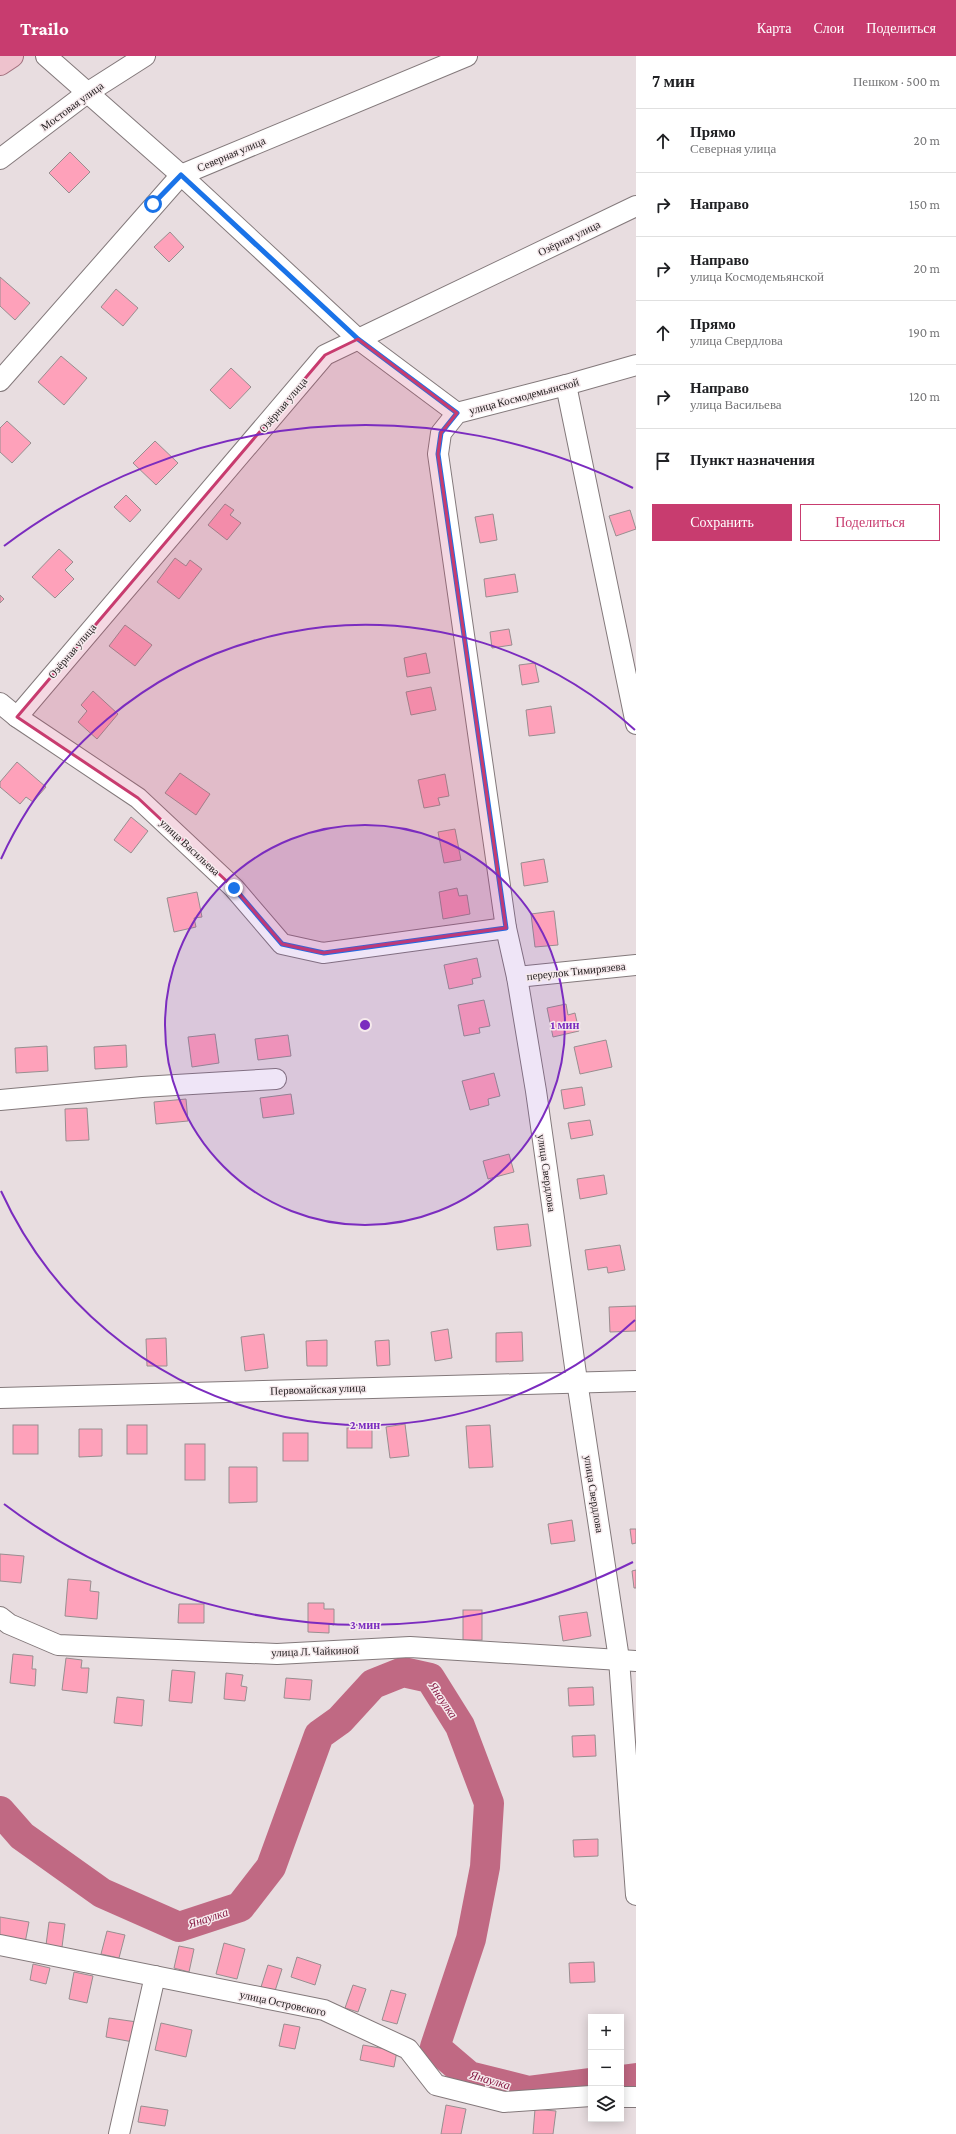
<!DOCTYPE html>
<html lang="ru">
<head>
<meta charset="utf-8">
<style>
	:root { --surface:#fff; --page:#f6f6f6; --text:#202124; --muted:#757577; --line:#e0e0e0; --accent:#c83c6f }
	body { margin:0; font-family:"Crimson Pro",serif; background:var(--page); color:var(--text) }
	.controls { position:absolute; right:12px; bottom:12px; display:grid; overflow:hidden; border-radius:0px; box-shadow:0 2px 10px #0003 }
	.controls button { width:36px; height:36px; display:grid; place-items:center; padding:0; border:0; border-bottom:1px solid var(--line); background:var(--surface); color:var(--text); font:20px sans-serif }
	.stop { position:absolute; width:12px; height:12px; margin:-9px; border:3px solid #1a73e8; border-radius:50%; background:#fff }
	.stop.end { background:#1a73e8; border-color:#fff; box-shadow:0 1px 4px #0008 }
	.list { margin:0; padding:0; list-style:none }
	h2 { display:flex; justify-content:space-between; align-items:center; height:52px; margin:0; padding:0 16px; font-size:17px }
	h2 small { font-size:13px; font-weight:400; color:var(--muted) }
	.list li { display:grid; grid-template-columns:26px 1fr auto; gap:12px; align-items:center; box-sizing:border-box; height:64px; padding:0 16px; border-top:1px solid var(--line) }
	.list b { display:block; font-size:15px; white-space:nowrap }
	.list p { margin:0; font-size:13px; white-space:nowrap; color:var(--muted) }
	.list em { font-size:13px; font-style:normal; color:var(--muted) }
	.actions { display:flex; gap:8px; padding:12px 16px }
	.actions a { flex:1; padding:9px 0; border:1px solid var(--accent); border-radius:0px; text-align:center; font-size:14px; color:var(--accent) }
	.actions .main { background:var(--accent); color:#fff }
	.icon { flex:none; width:22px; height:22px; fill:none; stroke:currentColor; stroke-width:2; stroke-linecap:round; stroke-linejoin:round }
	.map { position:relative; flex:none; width:636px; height:2078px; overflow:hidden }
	header { display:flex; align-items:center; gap:24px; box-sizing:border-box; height:56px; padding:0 20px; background:var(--accent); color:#fff }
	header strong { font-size:19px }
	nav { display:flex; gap:22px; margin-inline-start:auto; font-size:14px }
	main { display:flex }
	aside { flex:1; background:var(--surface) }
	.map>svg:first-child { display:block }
</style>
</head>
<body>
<header>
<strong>Trailo</strong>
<nav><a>Карта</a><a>Слои</a><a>Поделиться</a></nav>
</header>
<main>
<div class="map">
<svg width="636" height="2078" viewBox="0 0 636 2078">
	<rect width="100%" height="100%" fill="#e8dde0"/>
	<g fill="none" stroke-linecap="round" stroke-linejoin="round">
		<g stroke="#c06983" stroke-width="30">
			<polyline points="0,1755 22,1780 102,1837 179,1871 240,1851 271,1811 319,1679 340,1664 373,1628 403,1616 430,1622 460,1670 489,1747 485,1811 471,1883 435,1991 469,2020 529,2035 591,2027"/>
			<polyline points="621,2024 636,2022"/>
		</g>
	</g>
	<g fill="#fea1ba" stroke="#988e90">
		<polygon points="70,96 90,116 69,137 49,117"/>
		<polygon points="170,176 184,191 169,206 154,191"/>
		<polygon points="0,221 30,247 15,264 0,250"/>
		<polygon points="116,233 138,252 123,270 101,251"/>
		<polygon points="61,300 87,322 64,349 38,326"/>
		<polygon points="231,312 251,331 230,353 210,334"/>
		<polygon points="7,365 31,387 12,407 0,396 0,372"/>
		<polygon points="155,385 178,407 156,429 133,407"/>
		<polygon points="126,439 141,454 130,466 114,451"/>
		<polygon points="225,448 234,454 230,459 241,467 227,484 208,469"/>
		<polygon points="630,454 636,473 616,480 609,460"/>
		<polygon points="493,458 497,484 480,487 475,461"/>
		<polygon points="59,493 73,506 65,514 74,523 55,542 32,521"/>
		<polygon points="175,502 186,510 190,504 202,513 179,543 157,526"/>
		<polygon points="515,518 518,536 486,541 484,523"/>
		<polygon points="0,539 4,543 0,547"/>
		<polygon points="125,569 152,589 135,610 109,590"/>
		<polygon points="509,573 512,589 492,592 490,576"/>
		<polygon points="426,597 430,617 407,621 404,602"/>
		<polygon points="535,607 539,626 522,629 519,609"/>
		<polygon points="431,631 436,654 411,659 406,636"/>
		<polygon points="93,635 118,658 97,683 78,666 87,655 81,649"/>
		<polygon points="551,650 555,677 529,680 526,654"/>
		<polygon points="17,706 46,731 33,746 26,741 20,748 0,731 0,726"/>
		<polygon points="180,717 210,738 196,759 165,737"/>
		<polygon points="445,718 449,740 438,742 440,749 424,752 418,724"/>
		<polygon points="131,761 148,775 131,797 114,784"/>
		<polygon points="455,773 461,804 444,807 438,776"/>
		<polygon points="544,803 548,826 524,830 521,807"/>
		<polygon points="457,832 459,840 467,839 470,858 443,863 439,836"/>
		<polygon points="197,836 202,861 194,862 196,871 174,876 167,842"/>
		<polygon points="554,855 558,889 535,891 531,858"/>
		<polygon points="477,902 481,921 472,923 473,928 449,933 444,909"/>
		<polygon points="484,944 490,970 479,972 480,977 464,980 458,949"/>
		<polygon points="566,948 568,959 575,957 579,975 553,981 547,952"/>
		<polygon points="215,978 219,1007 192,1011 188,981"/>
		<polygon points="288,979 291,1000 258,1004 255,983"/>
		<polygon points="606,984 612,1011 580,1018 574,991"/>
		<polygon points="126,989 127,1011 95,1013 94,991"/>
		<polygon points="47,990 48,1015 16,1017 15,992"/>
		<polygon points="494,1017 500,1040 488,1043 489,1049 470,1054 462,1025"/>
		<polygon points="582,1031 585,1049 564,1053 561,1034"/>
		<polygon points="291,1038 294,1058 263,1062 260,1042"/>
		<polygon points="186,1043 188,1065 156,1068 154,1046"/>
		<polygon points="87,1052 89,1084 66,1085 65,1053"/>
		<polygon points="590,1064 593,1079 571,1083 568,1067"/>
		<polygon points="509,1098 514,1116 488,1123 483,1105"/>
		<polygon points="604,1119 607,1138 580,1143 577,1123"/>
		<polygon points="528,1168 531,1190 497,1194 494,1171"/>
		<polygon points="620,1189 625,1214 608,1217 607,1211 588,1214 585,1194"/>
		<polygon points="636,1250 636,1275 610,1276 609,1251"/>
		<polygon points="448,1273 452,1302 435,1305 431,1276"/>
		<polygon points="522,1276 523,1305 496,1306 496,1277"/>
		<polygon points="264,1278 268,1312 245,1315 241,1281"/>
		<polygon points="166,1282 167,1310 147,1310 146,1283"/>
		<polygon points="327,1284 327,1310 307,1310 306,1285"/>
		<polygon points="389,1284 390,1309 377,1310 375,1285"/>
		<polygon points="405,1368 409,1400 390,1402 386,1371"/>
		<rect x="13" y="1369" width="25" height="29"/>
		<rect x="127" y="1369" width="20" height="29"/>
		<polygon points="490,1369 493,1411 469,1412 466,1370"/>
		<rect x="347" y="1372" width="25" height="20"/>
		<polygon points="79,1373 102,1373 102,1400 79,1401"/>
		<rect x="283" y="1377" width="25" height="28"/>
		<rect x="185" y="1388" width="20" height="36"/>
		<polygon points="229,1411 257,1411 257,1446 229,1447"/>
		<polygon points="572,1464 575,1485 551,1488 548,1468"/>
		<polygon points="630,1473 636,1473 636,1487 632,1488"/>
		<polygon points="0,1498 24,1500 21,1527 0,1525"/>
		<polygon points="636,1514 636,1532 634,1532 632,1515"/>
		<polygon points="68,1523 91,1525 90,1535 99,1536 97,1563 65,1560"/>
		<polygon points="308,1547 324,1547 324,1553 334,1553 334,1569 329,1568 329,1577 308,1576"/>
		<polygon points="179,1548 204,1548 204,1567 178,1567"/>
		<rect x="463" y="1554" width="19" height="30"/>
		<polygon points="587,1556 591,1580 563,1585 559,1560"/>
		<polygon points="13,1598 33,1600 32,1613 36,1613 35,1630 10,1627"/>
		<polygon points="66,1602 82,1604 81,1612 89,1612 87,1637 62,1634"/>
		<polygon points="172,1614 195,1616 192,1647 169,1645"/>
		<polygon points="226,1617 243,1619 241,1630 247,1631 245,1645 224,1643"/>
		<polygon points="286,1622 312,1624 310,1644 284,1642"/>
		<polygon points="593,1631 594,1649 569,1650 568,1632"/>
		<polygon points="117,1641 144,1644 142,1670 114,1667"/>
		<polygon points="595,1679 596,1700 573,1701 572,1680"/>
		<polygon points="598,1783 598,1800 574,1801 573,1784"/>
		<polygon points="0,1861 29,1866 25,1887 0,1883"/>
		<polygon points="49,1866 65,1868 62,1891 46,1889"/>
		<polygon points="107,1875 125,1879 119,1902 101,1898"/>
		<polygon points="224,1887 245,1893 237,1923 216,1918"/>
		<polygon points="179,1890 194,1893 189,1916 174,1912"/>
		<polygon points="297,1901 321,1909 315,1929 291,1921"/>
		<polygon points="594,1906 595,1926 570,1927 569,1907"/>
		<polygon points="33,1908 50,1912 46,1928 30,1924"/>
		<polygon points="268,1909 282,1913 275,1935 261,1931"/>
		<polygon points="74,1916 93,1920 87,1947 69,1943"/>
		<polygon points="353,1929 366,1933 358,1956 345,1952"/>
		<polygon points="391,1934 406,1938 397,1968 382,1964"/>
		<polygon points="109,1962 137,1966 133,1986 106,1981"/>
		<polygon points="161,1967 192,1974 186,2001 155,1994"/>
		<polygon points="284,1968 300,1971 295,1993 279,1990"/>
		<polygon points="363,1989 397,1995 394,2011 360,2004"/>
		<polygon points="446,2049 466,2053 461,2078 441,2078"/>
		<polygon points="141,2050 168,2054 165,2070 138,2066"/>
		<polygon points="535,2053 556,2055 553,2078 533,2078"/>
	</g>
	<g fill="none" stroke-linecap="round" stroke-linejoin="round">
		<defs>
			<g id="minor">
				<polyline points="46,0 181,119 358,283 457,357"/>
				<polyline points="0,103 87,37 145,0"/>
				<polyline points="636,309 566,329 457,357 441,377 438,398 506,872 517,921 536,1035 577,1325 619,1603 636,1839"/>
				<polyline points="0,325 181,119 467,0"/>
				<polyline points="566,329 636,668"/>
				<polyline points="0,647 17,661 138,742 234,832 282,888 323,897 506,872"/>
				<polyline points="17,661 325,299 636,150"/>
				<polyline points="517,921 636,909"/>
				<polyline points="0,1044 142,1031 276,1023"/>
				<polyline points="0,1342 636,1325"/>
				<polyline points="0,1561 9,1568 58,1589 277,1598 410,1591 636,1605"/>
				<polyline points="0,1889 324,1954 408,1993 436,2029 504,2046 591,2040"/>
				<polyline points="621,2041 636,2041"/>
				<polyline points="119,2078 155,1920"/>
			</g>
			<polyline id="major" points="0,8 12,0"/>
		</defs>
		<use href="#minor" stroke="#83797b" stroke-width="22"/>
		<use href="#major" stroke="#a06f7c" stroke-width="24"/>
		<use href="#minor" stroke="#fff" stroke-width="20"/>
		<use href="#major" stroke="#eec2cd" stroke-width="22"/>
	</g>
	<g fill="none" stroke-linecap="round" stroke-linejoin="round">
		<polyline stroke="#1a73e8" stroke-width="5" points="153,148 181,119 358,283 457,357 441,377 438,398 506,872 324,897 282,888 234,832"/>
	</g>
	<path fill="#c83c6f" fill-opacity="0.2" stroke="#c83c6f" stroke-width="3" stroke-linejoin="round" d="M358 283 457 357 441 377 438 398 506 872 323 897 282 888 234 832 138 742 17 661 325 299Z"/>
	<circle cx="365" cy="969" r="200" fill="#7b2cbf" fill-opacity=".12"/>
	<g fill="none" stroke="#7b2cbf" stroke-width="2">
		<circle cx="365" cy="969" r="200"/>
		<path d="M635 1264A400 400 0 0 1 1 1135M1 803A400 400 0 0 1 635 674"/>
		<path d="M633 1506A600 600 0 0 1 4 1448M4 490A600 600 0 0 1 633 432"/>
	</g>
	<g text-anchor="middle" stroke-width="3" stroke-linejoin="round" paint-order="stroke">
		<g font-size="11" fill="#252122" stroke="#f6eaed">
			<text transform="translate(72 50) rotate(-36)" y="4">Мостовая улица</text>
			<text transform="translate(231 98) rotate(-23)" y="4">Северная улица</text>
			<text transform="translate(569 182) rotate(-26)" y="4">Озёрная улица</text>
			<text transform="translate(524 340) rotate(-15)" y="4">улица Космодемьянской</text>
			<text transform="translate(283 349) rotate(-50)" y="4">Озёрная улица</text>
			<text transform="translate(72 595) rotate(-50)" y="4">Озёрная улица</text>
			<text transform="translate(190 791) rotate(43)" y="4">улица Васильева</text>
			<text transform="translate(576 915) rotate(-6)" y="4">переулок Тимирязева</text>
			<text transform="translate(547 1117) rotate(82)" y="4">улица Свердлова</text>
			<text transform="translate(318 1333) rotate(-2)" y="4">Первомайская улица</text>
			<text transform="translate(594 1438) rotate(81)" y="4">улица Свердлова</text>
			<text transform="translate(315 1595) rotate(-2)" y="4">улица Л. Чайкиной</text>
			<text transform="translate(283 1947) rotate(12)" y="4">улица Островского</text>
		</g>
		<g font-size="12" font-style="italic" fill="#881e47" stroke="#f6eaed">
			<text transform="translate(443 1644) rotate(56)" y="4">Янаулка</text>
			<text transform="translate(208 1862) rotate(-18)" y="4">Янаулка</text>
			<text transform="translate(490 2024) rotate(16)" y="4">Янаулка</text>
		</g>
	</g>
	<circle cx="365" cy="969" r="6" fill="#7b2cbf" stroke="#f6eaed" stroke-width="2"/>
	<g font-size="12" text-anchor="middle" font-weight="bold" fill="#7b2cbf" stroke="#f6eaed" stroke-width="3" stroke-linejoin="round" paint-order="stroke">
		<text x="565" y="973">1 мин</text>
		<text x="365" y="1373">2 мин</text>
		<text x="365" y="1573">3 мин</text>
	</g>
</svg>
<div class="controls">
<button>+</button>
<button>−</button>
<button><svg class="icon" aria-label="layers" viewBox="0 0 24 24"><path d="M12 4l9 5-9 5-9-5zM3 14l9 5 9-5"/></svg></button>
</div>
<div class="stop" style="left:153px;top:148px"></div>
<div class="stop end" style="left:234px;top:832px"></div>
</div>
<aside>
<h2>7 мин<small>Пешком · 500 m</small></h2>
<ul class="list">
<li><svg class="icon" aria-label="ahead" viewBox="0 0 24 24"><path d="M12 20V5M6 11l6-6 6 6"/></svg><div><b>Прямо</b><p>Северная улица</p></div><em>20 m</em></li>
<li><svg class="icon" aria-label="right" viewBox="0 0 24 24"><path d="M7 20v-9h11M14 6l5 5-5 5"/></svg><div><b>Направо</b></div><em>150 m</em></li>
<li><svg class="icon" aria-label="right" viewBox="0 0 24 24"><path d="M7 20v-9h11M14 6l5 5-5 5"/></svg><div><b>Направо</b><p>улица Космодемьянской</p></div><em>20 m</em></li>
<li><svg class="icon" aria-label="ahead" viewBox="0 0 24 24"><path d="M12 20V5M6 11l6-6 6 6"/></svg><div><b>Прямо</b><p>улица Свердлова</p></div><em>190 m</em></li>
<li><svg class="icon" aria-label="right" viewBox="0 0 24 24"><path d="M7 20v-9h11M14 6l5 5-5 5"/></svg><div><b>Направо</b><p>улица Васильева</p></div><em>120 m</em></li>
<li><svg class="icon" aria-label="arrive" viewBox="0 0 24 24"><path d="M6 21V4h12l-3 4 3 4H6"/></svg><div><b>Пункт назначения</b></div></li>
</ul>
<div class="actions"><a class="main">Сохранить</a><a>Поделиться</a></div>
</aside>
</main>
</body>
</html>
